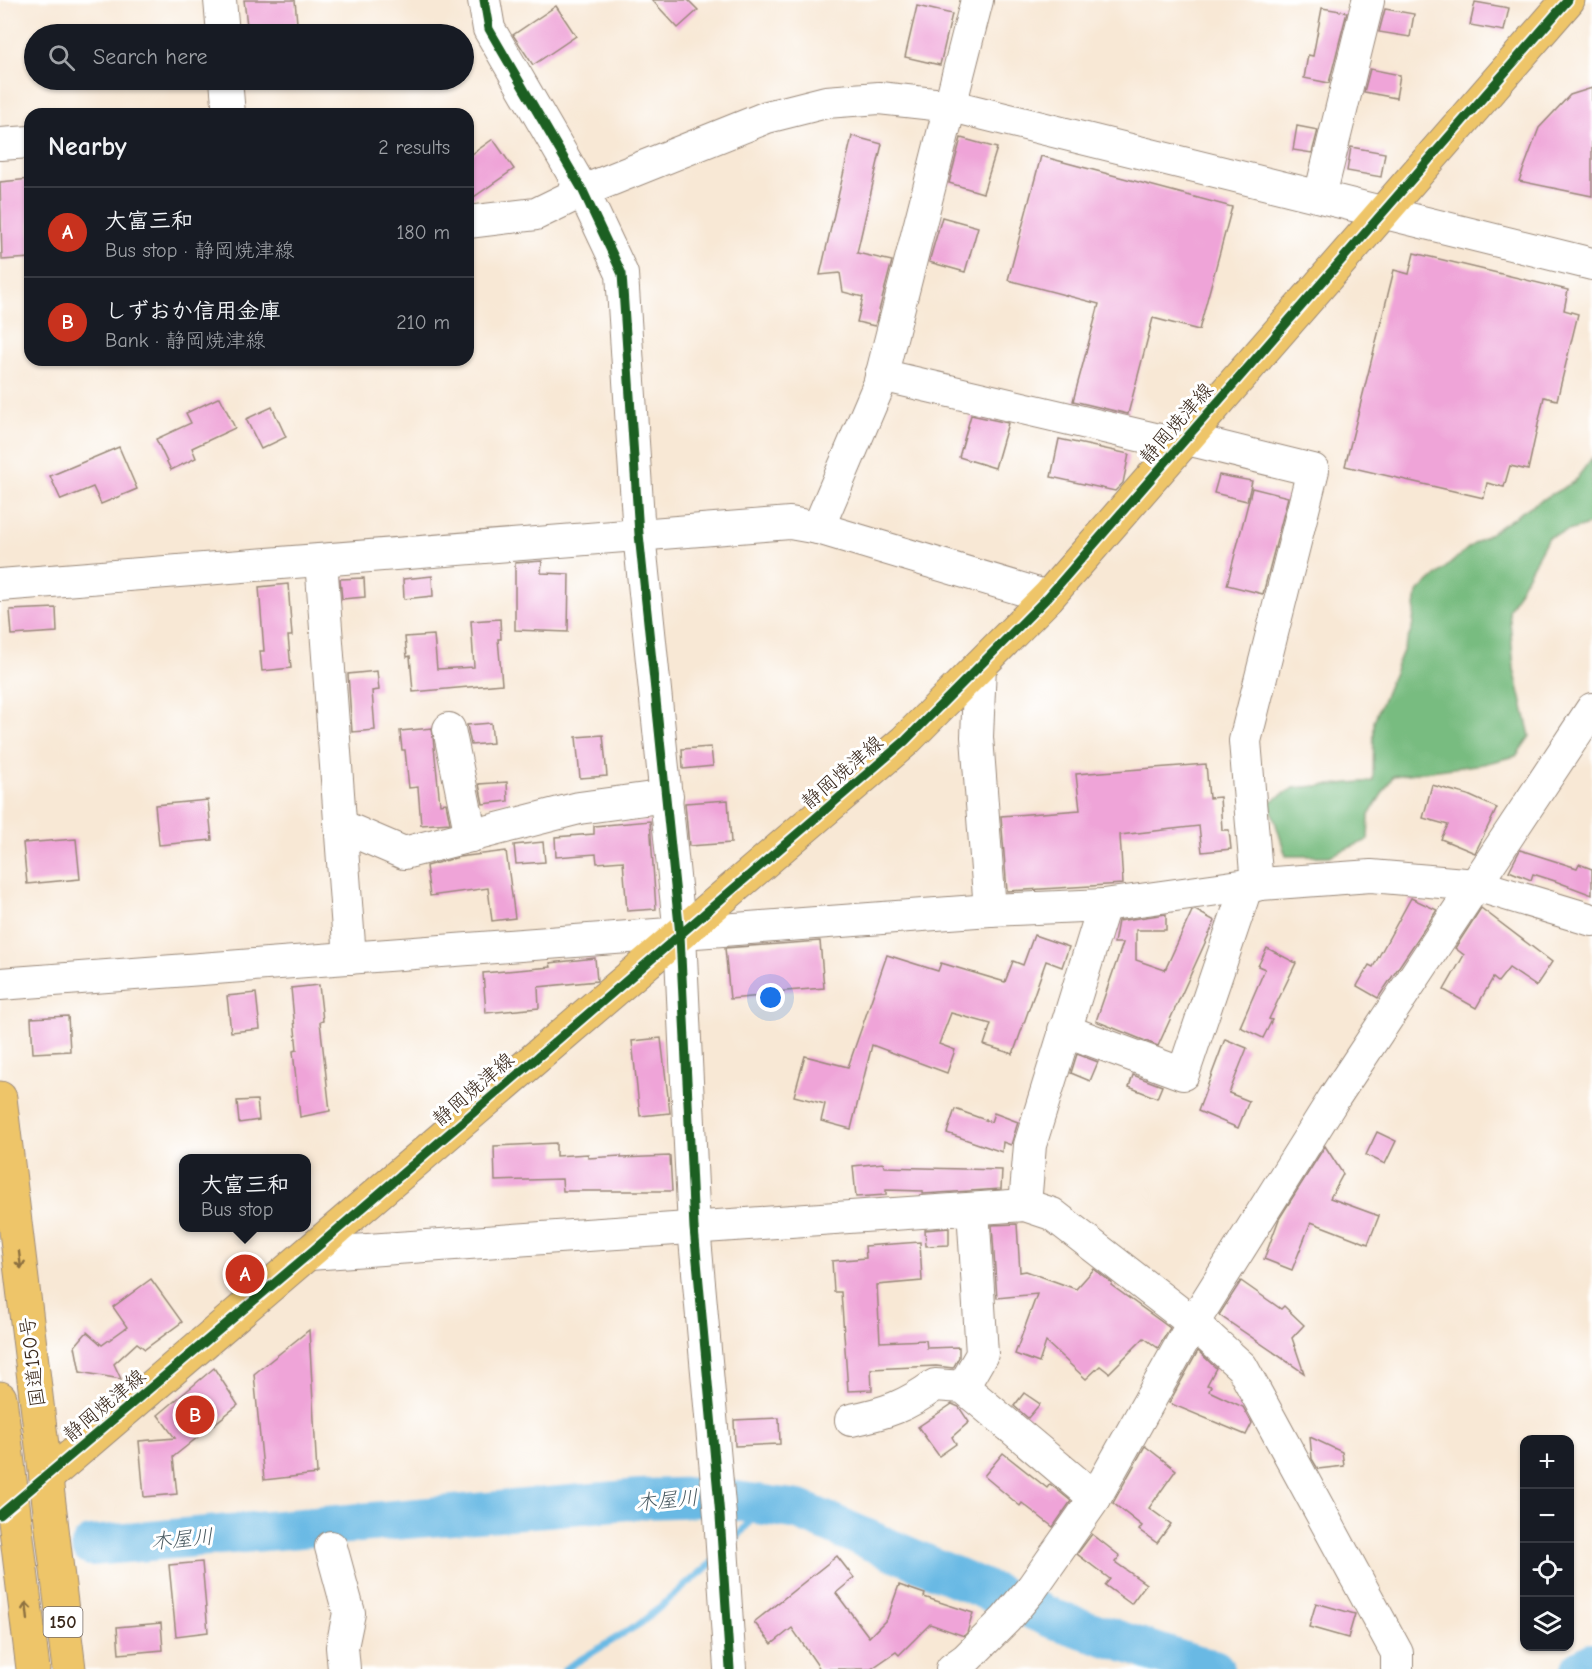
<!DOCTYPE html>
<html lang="en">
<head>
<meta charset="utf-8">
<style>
	:root { --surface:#171b24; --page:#20242c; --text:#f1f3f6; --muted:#9ea1a6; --line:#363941; --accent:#c8321e }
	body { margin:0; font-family:"Comic Neue","Klee One",sans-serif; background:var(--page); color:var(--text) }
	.controls { position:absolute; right:18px; bottom:18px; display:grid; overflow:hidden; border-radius:12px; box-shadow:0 2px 4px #0004 }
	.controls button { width:54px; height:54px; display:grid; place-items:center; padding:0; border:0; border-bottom:2px solid var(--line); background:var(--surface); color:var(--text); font:30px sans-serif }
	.you { position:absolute; left:771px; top:998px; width:21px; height:21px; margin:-15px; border:4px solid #fff; border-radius:50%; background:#1a73e8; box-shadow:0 0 0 9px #1a73e833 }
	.badge { display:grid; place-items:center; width:39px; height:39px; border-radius:50%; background:var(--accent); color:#fff; font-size:20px; font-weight:700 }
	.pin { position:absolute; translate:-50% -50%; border:3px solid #fff; box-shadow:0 2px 6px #0006 }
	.popup { position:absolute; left:179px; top:1154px; width:132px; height:78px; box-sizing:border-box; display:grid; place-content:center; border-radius:12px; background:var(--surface); filter:drop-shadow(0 2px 4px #0005); font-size:20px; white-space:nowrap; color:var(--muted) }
	.popup b { font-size:22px; color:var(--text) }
	.popup::after { content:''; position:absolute; left:50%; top:100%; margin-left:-12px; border:12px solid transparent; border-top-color:var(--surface) }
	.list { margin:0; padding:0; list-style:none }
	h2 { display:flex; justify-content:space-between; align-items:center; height:78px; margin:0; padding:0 24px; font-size:26px }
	h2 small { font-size:20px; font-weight:400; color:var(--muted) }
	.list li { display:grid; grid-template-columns:39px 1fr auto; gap:18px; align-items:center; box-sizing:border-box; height:90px; padding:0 24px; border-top:2px solid var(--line) }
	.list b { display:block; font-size:22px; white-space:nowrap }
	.list p { margin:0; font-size:20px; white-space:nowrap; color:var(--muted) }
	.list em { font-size:20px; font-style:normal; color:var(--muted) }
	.icon { flex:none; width:33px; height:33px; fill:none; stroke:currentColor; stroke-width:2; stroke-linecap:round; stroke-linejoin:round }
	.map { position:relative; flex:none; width:1592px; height:1669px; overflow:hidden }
	.search { position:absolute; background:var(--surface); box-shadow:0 2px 4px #0004; left:24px; top:24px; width:450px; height:66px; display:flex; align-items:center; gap:15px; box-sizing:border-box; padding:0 21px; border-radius:33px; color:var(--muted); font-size:22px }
	.panel { position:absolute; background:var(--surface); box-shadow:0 2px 4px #0004; left:24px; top:108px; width:450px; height:258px; border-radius:18px }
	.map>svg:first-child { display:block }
</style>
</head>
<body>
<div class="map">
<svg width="1592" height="1669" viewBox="0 0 1592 1669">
	<rect width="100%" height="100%" fill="#fff"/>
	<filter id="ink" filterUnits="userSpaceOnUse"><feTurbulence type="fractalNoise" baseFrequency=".0167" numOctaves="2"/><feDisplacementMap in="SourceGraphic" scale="12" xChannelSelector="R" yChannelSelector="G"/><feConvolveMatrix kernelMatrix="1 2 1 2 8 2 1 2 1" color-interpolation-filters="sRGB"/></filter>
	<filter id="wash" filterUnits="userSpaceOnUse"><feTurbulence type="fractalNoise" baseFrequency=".008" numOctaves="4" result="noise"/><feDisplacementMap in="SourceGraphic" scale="24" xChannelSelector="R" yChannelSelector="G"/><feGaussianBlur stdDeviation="1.35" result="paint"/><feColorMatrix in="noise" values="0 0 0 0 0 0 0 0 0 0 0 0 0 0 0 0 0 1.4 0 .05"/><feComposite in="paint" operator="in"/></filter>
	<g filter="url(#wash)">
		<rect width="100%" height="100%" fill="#f8e8d5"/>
		<polygon fill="#78bc80" stroke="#5a734f" stroke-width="1.5" points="1592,458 1592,524 1548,537 1509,610 1514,669 1530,736 1516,756 1483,764 1393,776 1369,815 1368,840 1329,856 1286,856 1269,802 1294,788 1373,781 1374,721 1412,629 1417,593 1468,548 1531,506 1574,482"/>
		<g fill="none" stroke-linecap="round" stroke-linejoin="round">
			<g stroke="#69b9e4" stroke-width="7">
				<polyline points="732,1544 764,1503"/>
				<polyline points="565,1669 641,1623 713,1562"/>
			</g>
			<g stroke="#69b9e4" stroke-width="40">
				<polyline points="91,1546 640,1499 708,1497 799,1510 1056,1620 1194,1665 1214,1669"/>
				<polyline points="1581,1669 1592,1663"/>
			</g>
		</g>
		<g id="blocks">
			<g fill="#efa4d8">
				<polygon points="244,0 295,0 298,34 248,34"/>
				<polygon points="652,0 688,0 698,10 678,28"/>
				<polygon points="1475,2 1509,8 1504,31 1470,25"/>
				<polygon points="556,6 576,36 533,65 513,35"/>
				<polygon points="917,6 952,14 940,65 905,57"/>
				<polygon points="1322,8 1347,12 1329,83 1304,78 1308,55 1313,56"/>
				<polygon points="1385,9 1414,14 1410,37 1379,32"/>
				<polygon points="1370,69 1400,75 1396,98 1364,92"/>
				<polygon points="1592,88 1592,196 1519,181 1539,128 1570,95"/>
				<polygon points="1297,126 1318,130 1312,153 1293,150"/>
				<polygon points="852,136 882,144 857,253 892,261 875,326 857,322 863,297 843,292 840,273 820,275"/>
				<polygon points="961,138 997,148 983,193 949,183"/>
				<polygon points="493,139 514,169 468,201 468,157"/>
				<polygon points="1351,147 1385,153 1381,177 1347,171"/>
				<polygon points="1041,156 1232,207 1199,330 1153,318 1128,414 1073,401 1099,304 1008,280"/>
				<polygon points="30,179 30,258 2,260 0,182"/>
				<polygon points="942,217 978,227 965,272 929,262"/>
				<polygon points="1414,253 1568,290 1564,310 1578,314 1557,400 1544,397 1528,470 1510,466 1504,487 1487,483 1484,498 1345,466 1394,270 1409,274"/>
				<polygon points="220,397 235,428 192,448 196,458 171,470 156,439 191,423 186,413"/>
				<polygon points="272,407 286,437 261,449 246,419"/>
				<polygon points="971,415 1008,423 995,468 959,457"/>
				<polygon points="1059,439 1129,454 1123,483 1115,491 1051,477"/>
				<polygon points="119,447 137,489 101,504 93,487 61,500 50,476"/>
				<polygon points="1219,475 1252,481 1247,501 1214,493"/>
				<polygon points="1252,488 1288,497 1263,594 1227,585"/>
				<polygon points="542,561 541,573 569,574 568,632 515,630 515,563"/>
				<polygon points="432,576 433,596 404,599 403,579"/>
				<polygon points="364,578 365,597 342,599 340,579"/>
				<polygon points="288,584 292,636 288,636 291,668 262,671 260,651 264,651 259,587"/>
				<polygon points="56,608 57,632 12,635 10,610"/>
				<polygon points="500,619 501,639 498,639 502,684 413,692 410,656 407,657 405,637 434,635 437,669 474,667 471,621"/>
				<polygon points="377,671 379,690 372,691 375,730 352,732 348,674"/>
				<polygon points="491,723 493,743 471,745 467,725"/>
				<polygon points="432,728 440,804 446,803 450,823 421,825 418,787 409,788 405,750 402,750 400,731"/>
				<polygon points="603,735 607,776 580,778 576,737"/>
				<polygon points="711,747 713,766 683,769 682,749"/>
				<polygon points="1206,764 1209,798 1220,797 1222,830 1229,830 1231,849 1202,852 1199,826 1120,835 1123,884 1007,891 1001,816 1080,810 1076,774"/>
				<polygon points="507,782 508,801 483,804 479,784"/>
				<polygon points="1432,785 1468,795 1497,808 1475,853 1441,839 1448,825 1423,818"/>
				<polygon points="208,800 212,840 159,845 155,805"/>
				<polygon points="728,800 731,843 689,846 685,803"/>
				<polygon points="650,821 656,909 627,911 623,861 597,863 596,854 556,857 555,837 594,834 594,826"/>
				<polygon points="76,839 80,879 27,884 23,843"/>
				<polygon points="543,842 545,862 516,864 514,845"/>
				<polygon points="1520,850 1577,868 1579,864 1592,869 1592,895 1555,881 1533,874 1531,880 1509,871"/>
				<polygon points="506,851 515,918 492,921 488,888 430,896 426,866 459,857"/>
				<polygon points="1411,898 1437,910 1378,998 1357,986 1369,965 1373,967"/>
				<polygon points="1481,908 1552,962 1536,986 1509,968 1498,982 1493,978 1476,1008 1444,990 1464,955 1455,948"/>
				<polygon points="1195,910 1215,921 1158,1046 1096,1021 1123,943 1114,943 1118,921 1166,914 1166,930 1136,930 1136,960 1165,970 1192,911"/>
				<polygon points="1034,935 1069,947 1062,967 1046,961 1013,1054 984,1045 991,1024 951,1013 939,1044 955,1050 947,1073 872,1045 851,1129 821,1121 825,1104 794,1096 805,1056 848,1067 887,955 938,971 941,963 1005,982 1013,961 1023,965"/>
				<polygon points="820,941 824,988 761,993 761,996 730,999 725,948"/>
				<polygon points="1267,948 1296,963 1269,1019 1272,1020 1263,1038 1240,1027 1265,969 1258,966"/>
				<polygon points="595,958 597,981 538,987 539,1008 486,1013 483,973 551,967 550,963"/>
				<polygon points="319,985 323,1021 320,1022 330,1111 300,1117 293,1051 297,1050 291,988"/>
				<polygon points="256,993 260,1029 231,1032 227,996"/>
				<polygon points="68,1016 70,1051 33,1053 31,1018"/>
				<polygon points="661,1038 670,1113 640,1116 632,1041"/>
				<polygon points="1225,1039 1247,1048 1229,1093 1249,1101 1238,1128 1198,1111"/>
				<polygon points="1077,1054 1098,1062 1090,1081 1071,1073"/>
				<polygon points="1133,1075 1162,1086 1157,1098 1129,1087"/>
				<polygon points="257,1100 259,1120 239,1123 237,1101"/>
				<polygon points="955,1109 991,1122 994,1113 1018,1122 1011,1145 1003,1142 1002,1152 947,1133"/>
				<polygon points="1377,1132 1396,1141 1385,1164 1366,1155"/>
				<polygon points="556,1143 556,1156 588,1154 588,1158 621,1156 621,1158 670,1156 672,1191 563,1191 562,1179 495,1181 494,1146"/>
				<polygon points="1325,1146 1343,1174 1330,1198 1379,1216 1368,1244 1311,1222 1292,1270 1264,1259 1279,1219"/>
				<polygon points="883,1163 884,1167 1002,1170 1001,1189 923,1194 923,1191 886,1190 886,1195 856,1197 853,1166"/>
				<polygon points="1017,1224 1020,1272 1026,1271 1076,1289 1094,1269 1112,1283 1111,1285 1170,1328 1158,1348 1144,1338 1109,1373 1100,1366 1086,1379 1046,1342 1039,1363 1015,1354 1037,1294 997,1298 992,1225"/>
				<polygon points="949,1228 949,1245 926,1246 925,1230"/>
				<polygon points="920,1242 922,1281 877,1285 880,1342 926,1340 927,1348 959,1347 959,1357 953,1368 936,1366 871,1369 872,1390 848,1391 841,1292 834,1292 832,1261 866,1258 865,1246"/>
				<polygon points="151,1279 182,1322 145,1349 137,1343 114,1364 121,1379 80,1372 75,1346 87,1332 102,1345 127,1327 113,1307"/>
				<polygon points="1241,1281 1281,1309 1284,1306 1304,1325 1292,1338 1304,1373 1219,1315"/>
				<polygon points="309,1330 317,1474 264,1480 254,1374"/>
				<polygon points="1198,1351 1216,1368 1207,1385 1211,1386 1209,1391 1243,1407 1252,1423 1246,1435 1169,1403"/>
				<polygon points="214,1368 238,1405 173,1457 177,1494 144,1497 139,1441 175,1438 158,1415"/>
				<polygon points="1024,1393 1040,1404 1028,1418 1014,1406"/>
				<polygon points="952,1404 959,1407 969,1422 952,1437 956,1444 939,1456 918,1427"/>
				<polygon points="779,1418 780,1444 735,1446 734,1420"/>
				<polygon points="1310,1437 1342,1452 1344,1466 1318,1469 1312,1459"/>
				<polygon points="1145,1446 1176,1470 1149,1508 1171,1524 1157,1543 1139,1530 1142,1526 1113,1503"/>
				<polygon points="1003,1453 1047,1488 1050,1484 1071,1501 1053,1527 1022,1503 1020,1506 984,1476"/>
				<polygon points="1092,1534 1120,1556 1115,1562 1146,1584 1131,1604 1105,1585 1110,1579 1077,1554"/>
				<polygon points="837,1556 854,1578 836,1593 869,1637 887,1619 899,1585 925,1594 924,1597 973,1613 967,1633 964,1636 930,1624 899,1655 896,1652 871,1669 820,1669 792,1628 772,1644 754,1622"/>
				<polygon points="202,1562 208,1632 176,1636 169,1565"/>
				<polygon points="1316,1603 1355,1614 1348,1638 1309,1627"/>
				<polygon points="161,1623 163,1650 119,1654 117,1627"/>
			</g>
		</g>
	</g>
	<g filter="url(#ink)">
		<use href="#blocks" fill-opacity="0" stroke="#9a897a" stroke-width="1.5"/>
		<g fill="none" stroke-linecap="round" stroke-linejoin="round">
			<defs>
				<g id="minor">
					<polyline points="220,0 223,34"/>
					<polyline points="484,0 489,29 583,191 622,274 639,534 680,935 694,1228 720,1516 730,1669"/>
					<polyline points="226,80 229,114"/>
					<polyline points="0,144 30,142"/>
					<polyline points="1320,196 1368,1"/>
					<polyline points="468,222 536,214 583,191 767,117 826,102 879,98 952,106 1592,264"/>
					<polyline points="881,375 1181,445"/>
					<polyline points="1187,439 1313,470 1245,741 1257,885"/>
					<polyline points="818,528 879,385 977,0"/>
					<polyline points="321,560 350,958"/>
					<polyline points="0,585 790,523 818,528 1048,597"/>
					<polyline points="980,665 977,737 990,910"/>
					<polyline points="449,729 471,836"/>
					<polyline points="341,826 404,853 579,808 667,796"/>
					<polyline points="0,984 990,910 1104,905 1247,885 1371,876 1476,885 1592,920"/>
					<polyline points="1064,1030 1183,1074 1247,885"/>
					<polyline points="1025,1205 1030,1145 1104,905"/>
					<polyline points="309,1254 1025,1205 1052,1214 1193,1323 1242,1367 1397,1653 1397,1669"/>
					<polyline points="963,1387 982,1354 973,1209"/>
					<path d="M851 1420C886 1413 906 1406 935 1385L963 1387 1095 1498"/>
					<polyline points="331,1547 349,1613 342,1647 344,1669"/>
					<polyline points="952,1669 966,1659 1006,1619 1032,1588 1095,1498 1193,1323 1336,1095 1592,709"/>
				</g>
				<polyline id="major" points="46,1478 905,741 1048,597 1568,0"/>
				<g id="highway">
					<polyline points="0,1098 69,1669"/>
					<polyline points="0,1398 33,1669"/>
				</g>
			</defs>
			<use href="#minor" stroke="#9a897a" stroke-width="34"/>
			<use href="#major" stroke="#9a897a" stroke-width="35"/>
			<use href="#highway" stroke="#9a897a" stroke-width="35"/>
			<use href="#minor" stroke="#fff" stroke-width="32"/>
			<use href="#major" stroke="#eec569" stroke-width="33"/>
			<use href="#highway" stroke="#eec569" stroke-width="33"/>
			<defs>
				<g id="cycleway">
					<polyline points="484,0 489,29 583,191 622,274 639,534 680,935 694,1228 720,1516 730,1669"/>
					<polyline points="0,1515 309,1254 905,741 1048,597 1568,0"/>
				</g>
			</defs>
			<use href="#cycleway" stroke="#fff" stroke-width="13"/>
			<use href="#cycleway" stroke="#1b5e20" stroke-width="9"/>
		</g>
		<defs><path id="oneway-shaft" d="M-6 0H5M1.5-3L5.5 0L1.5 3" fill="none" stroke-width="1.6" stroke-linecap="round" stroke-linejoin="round" transform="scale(1.5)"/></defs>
		<g stroke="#8c7040">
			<use href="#oneway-shaft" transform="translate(20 1260) rotate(83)"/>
			<use href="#oneway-shaft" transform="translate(27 1611) rotate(-96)"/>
		</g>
	</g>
	<g text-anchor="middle" stroke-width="6" stroke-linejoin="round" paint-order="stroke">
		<rect fill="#fff" stroke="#766a62" stroke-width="1.5" x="43.5" y="1607" width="39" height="30" rx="4.5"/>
		<g font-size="18" font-weight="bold" fill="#3b2a1e">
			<text x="63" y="1628">150</text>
		</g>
		<g font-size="20" fill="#3b2a1e" stroke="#fff">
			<text transform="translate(1176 423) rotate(-49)" y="7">静岡焼津線</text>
			<text transform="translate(842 772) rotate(-41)" y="7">静岡焼津線</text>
			<text transform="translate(473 1089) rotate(-41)" y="7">静岡焼津線</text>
			<text transform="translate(32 1362) rotate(-97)" y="7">国道150号</text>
			<text transform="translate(104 1405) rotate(-40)" y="7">静岡焼津線</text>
		</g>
		<g font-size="21" font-style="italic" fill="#4b5c63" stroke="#fff">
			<text transform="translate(667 1500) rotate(-5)" y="7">木屋川</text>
			<text transform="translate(182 1539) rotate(-5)" y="7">木屋川</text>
		</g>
	</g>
</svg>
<div class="controls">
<button>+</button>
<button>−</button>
<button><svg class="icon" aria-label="locate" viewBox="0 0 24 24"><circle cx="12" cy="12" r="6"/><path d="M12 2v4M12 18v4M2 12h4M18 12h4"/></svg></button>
<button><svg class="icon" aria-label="layers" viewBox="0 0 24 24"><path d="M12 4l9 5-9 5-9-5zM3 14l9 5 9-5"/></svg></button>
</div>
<div class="you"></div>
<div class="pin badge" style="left:245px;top:1274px">A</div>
<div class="popup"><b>大富三和</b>Bus stop</div>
<div class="pin badge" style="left:195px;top:1415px">B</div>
<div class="search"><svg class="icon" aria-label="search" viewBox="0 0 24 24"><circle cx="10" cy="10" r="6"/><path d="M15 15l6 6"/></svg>Search here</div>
<section class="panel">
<h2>Nearby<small>2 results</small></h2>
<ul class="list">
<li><span class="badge">A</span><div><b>大富三和</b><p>Bus stop · 静岡焼津線</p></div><em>180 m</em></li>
<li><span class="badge">B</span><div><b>しずおか信用金庫</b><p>Bank · 静岡焼津線</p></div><em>210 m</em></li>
</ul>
</section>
</div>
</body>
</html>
